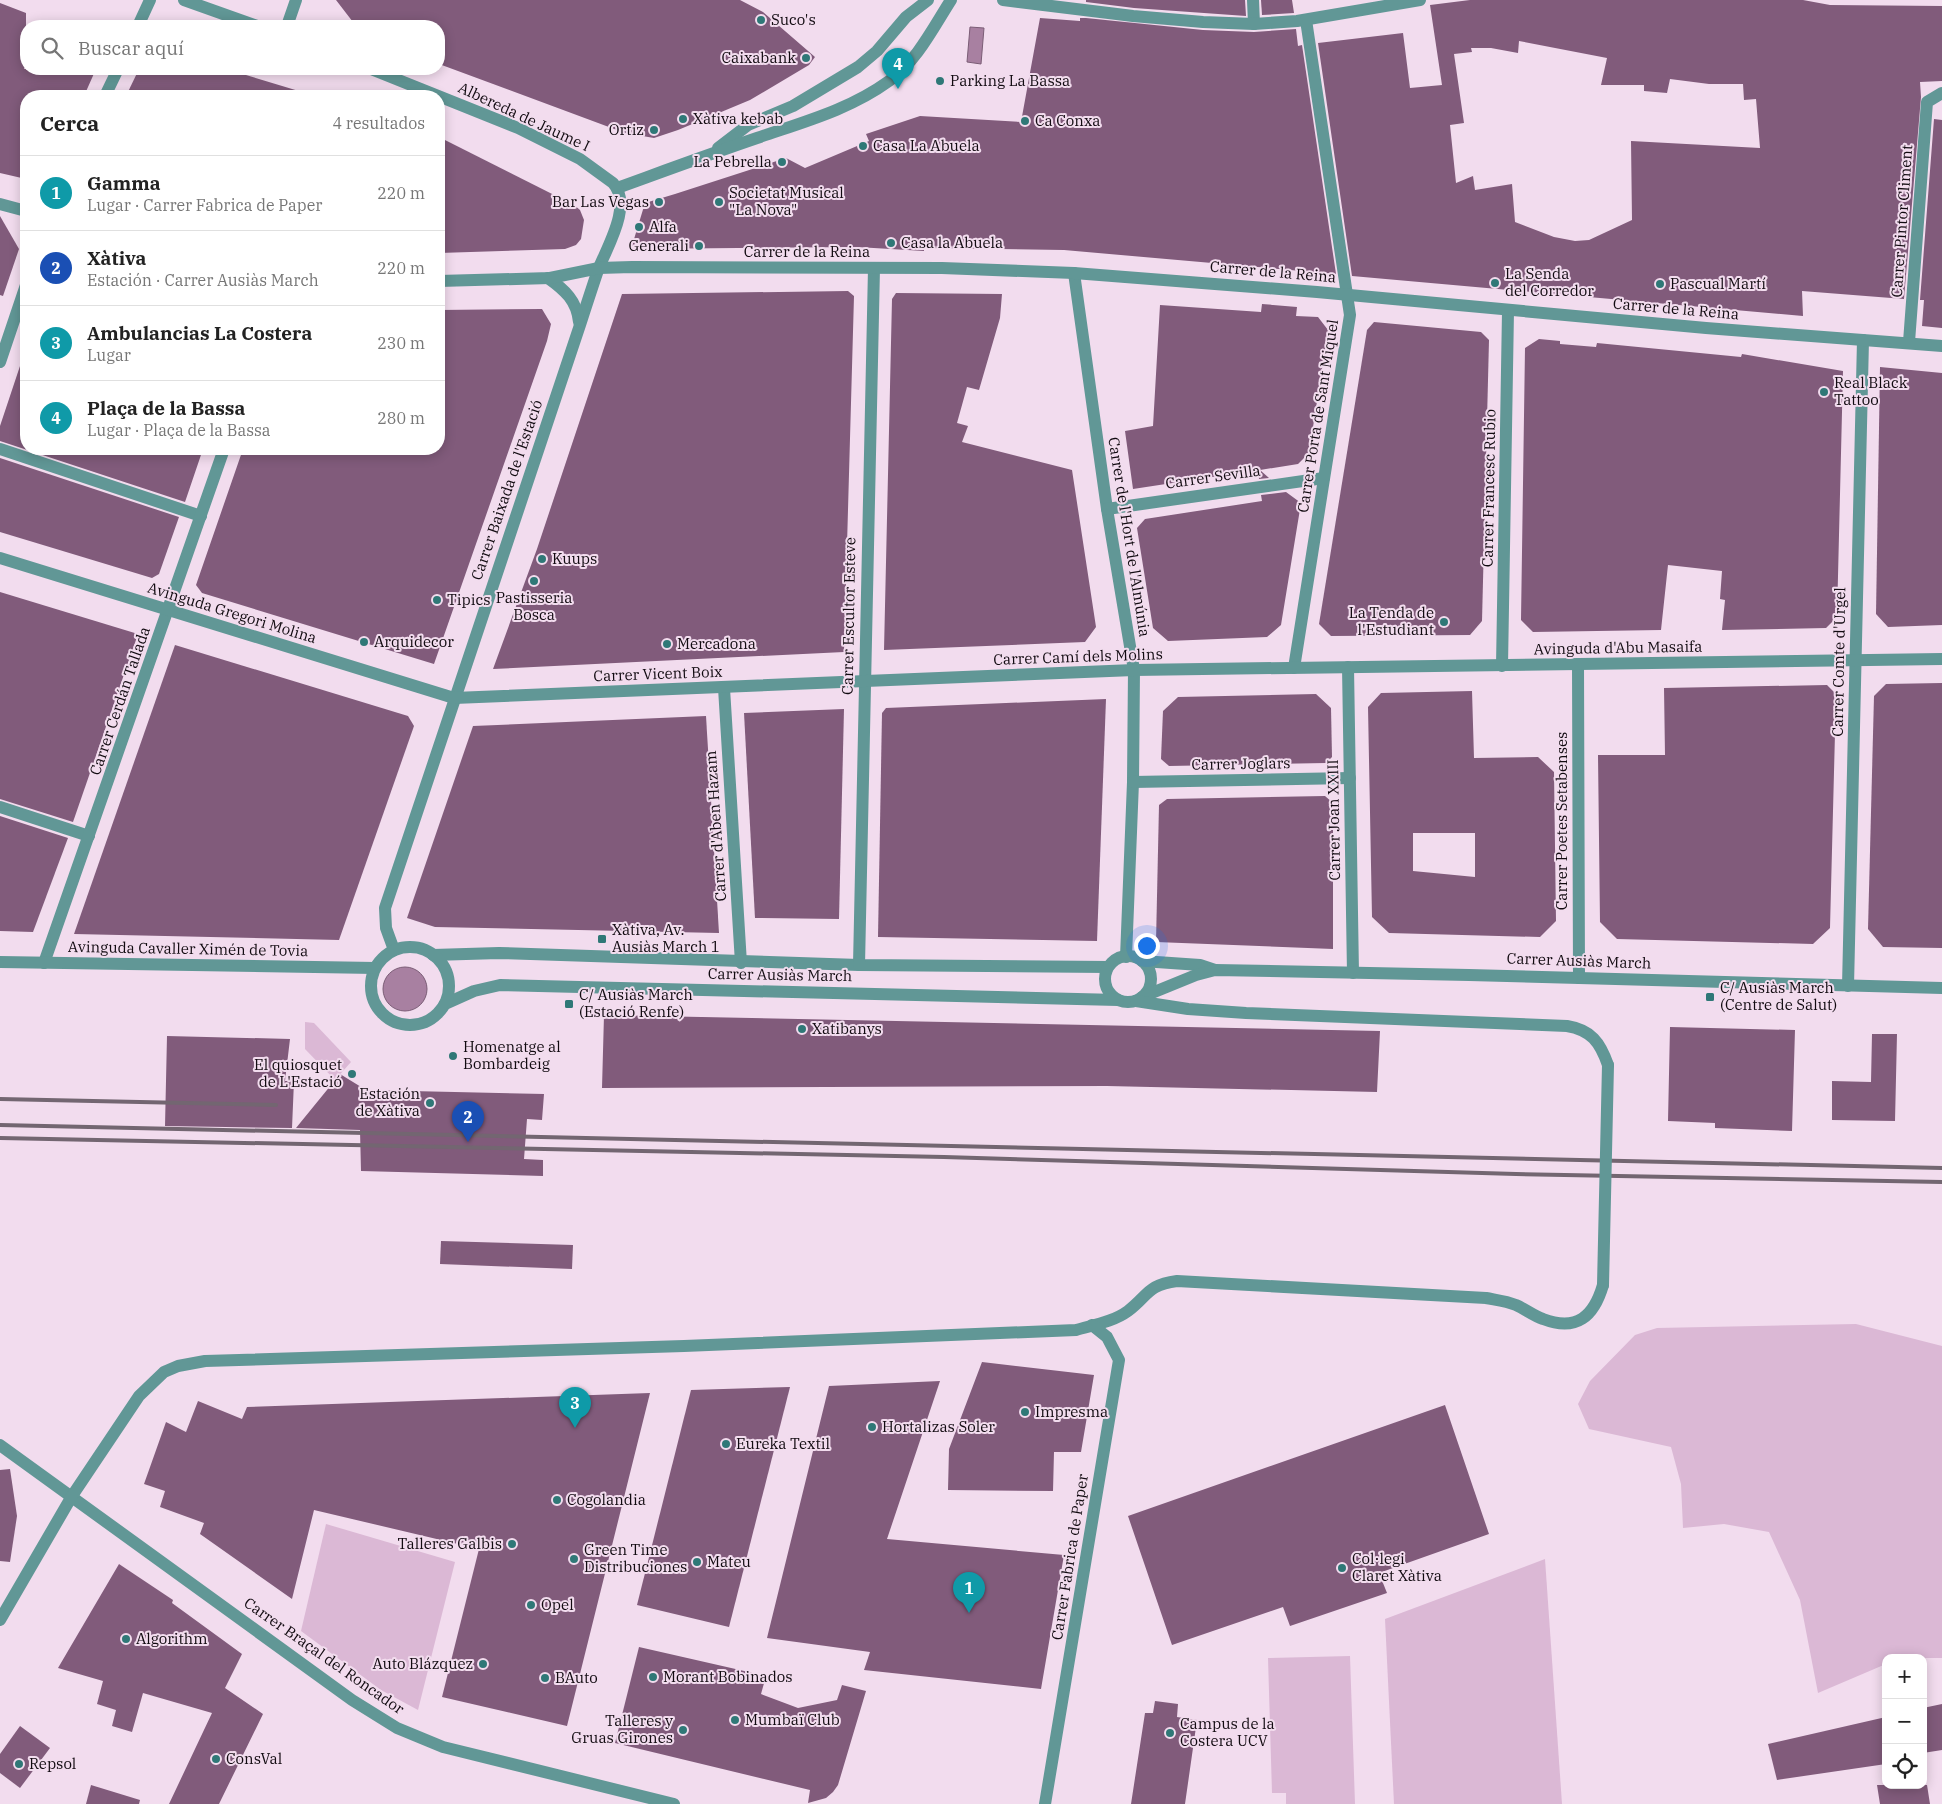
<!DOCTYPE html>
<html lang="es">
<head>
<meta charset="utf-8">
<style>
	:root { --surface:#fff; --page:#f2f2f2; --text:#222; --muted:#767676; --line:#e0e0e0; --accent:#2f7877 }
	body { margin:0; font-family:"IBM Plex Serif",serif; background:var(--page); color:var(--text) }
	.controls { position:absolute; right:15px; bottom:15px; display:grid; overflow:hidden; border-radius:10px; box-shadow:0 2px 12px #0003 }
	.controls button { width:45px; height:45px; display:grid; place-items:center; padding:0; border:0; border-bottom:1px solid var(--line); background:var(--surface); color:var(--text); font:25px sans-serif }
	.you { position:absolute; left:1146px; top:945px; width:18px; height:18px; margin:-12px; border:4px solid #fff; border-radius:50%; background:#1a73e8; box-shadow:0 0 0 8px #1a73e833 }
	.badge { display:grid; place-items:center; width:32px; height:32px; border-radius:50%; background:var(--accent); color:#fff; font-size:16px; font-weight:700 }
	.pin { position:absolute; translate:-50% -41px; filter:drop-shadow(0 1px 2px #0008) }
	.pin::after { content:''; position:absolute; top:26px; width:18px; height:15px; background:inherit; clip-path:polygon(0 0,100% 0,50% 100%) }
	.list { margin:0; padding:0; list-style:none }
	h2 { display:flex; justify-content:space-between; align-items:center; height:65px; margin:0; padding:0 20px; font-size:21px }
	h2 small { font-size:16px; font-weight:400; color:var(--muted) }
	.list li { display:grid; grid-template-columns:32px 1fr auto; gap:15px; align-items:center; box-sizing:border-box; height:75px; padding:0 20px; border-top:1px solid var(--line) }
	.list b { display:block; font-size:19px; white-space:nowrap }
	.list p { margin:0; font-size:16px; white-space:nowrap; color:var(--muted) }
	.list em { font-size:16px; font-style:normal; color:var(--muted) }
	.icon { flex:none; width:28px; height:28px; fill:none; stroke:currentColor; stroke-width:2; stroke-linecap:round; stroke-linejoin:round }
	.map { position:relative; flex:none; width:1942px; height:1804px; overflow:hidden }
	.search { position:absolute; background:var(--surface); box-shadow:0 2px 12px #0003; left:20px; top:20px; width:425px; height:55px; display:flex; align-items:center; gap:12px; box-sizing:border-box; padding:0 18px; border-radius:20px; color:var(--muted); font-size:19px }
	.panel { position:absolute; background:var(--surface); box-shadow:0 2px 12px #0003; left:20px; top:90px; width:425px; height:365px; border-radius:20px }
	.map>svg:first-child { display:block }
</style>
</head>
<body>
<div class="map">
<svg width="1942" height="1804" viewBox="0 0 1942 1804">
	<rect width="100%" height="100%" fill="#f2dcee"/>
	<g fill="#dbb8d5">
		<polygon points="305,1022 314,1023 351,1062 335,1080 305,1049"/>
		<polygon points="1856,1324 1942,1346 1942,1658 1886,1658 1886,1664 1818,1693 1800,1600 1769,1532 1724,1524 1683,1528 1681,1484 1671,1447 1589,1429 1578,1404 1590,1381 1635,1335 1657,1328"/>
		<polygon points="326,1524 455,1562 418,1710 381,1690 301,1631"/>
		<polygon points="1545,1559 1562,1804 1394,1804 1385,1619"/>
		<polygon points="1350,1656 1355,1804 1286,1804 1286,1793 1272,1793 1268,1658"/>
	</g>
	<g fill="#a880a1" stroke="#7b5d76">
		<polygon points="970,27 984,28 981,64 967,62"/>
		<circle cx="405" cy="989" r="22"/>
	</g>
	<g fill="#815b7b" fill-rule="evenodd">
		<polygon points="336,0 740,0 763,12 815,57 809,65 750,100 678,130 654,138 625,133 439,64 439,26 356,26"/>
		<polygon points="1086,0 1245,0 1246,16 1134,8 1086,2"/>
		<polygon points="1261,0 1292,0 1294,13 1262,15"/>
		<path d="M1470 0H1803L1830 5 1942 6V81L1920 82 1921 97 1904 299 1802 291 1803 316 1352 276 1318 43 1403 33 1410 88 1442 85 1430 5ZM1519 41 1607 58 1601 85H1644V91L1667 93 1670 79 1709 84H1743L1744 100 1756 99 1760 148 1631 141 1632 220 1589 240 1575 241 1554 237 1515 222 1512 184 1475 190 1473 176 1456 183 1450 125 1464 123 1454 54 1472 52 1471 48H1491L1518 53Z"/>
		<polygon points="0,3 26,13 26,62 24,69 96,69 84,96 26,96 26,179 0,173"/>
		<polygon points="1040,18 1080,21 1080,18 1086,18 1203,30 1254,32 1296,29 1298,46 1302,45 1336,274 1064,250 924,248 924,251 857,247 631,249 645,203 675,194 786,158 805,168 869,141 866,134 920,116 1021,122"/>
		<polygon points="139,69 226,69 302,92 302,96 126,96"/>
		<polygon points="1934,119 1942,120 1942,328 1922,326 1924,300 1920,300"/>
		<polygon points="439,137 574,205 580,210 584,220 581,239 576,245 565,249 439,253"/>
		<polygon points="0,216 19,249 3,296 0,295"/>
		<polygon points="848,291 854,296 844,652 493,669 537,549 622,294"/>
		<polygon points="896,293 1002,294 1000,318 979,390 967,387 957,423 968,426 962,442 1072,470 1096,627 1085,642 884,650 892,299"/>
		<polygon points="1262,304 1297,307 1296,316 1318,317 1328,330 1309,453 1298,464 1260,470 1269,478 1259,479 1258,470 1133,489 1125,431 1153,426 1160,305 1261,312"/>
		<polygon points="542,309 551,324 547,341 434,664 202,593 196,585 243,449 439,449 439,310"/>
		<polygon points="1374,322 1481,332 1489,340 1482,621 1470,635 1331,636 1319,624 1367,330"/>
		<polygon points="1539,339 1560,341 1560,344 1596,347 1597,343 1741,357 1742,354 1843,371 1837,617 1826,628 1722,630 1725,600 1720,599 1722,571 1668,565 1661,630 1533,632 1521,620 1525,348"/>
		<polygon points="23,357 26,357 26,449 203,449 185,502 0,441 0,426"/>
		<polygon points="1880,367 1942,373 1942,625 1888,627 1876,614"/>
		<polygon points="0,458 179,517 159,574 152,578 0,532"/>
		<polygon points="1286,492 1301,503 1281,625 1267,637 1168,641 1153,628 1137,528 1145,519 1262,501 1261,495"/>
		<polygon points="0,592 138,634 73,822 0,799"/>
		<polygon points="175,645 408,716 414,726 339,940 74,934"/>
		<polygon points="1942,683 1942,948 1883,947 1868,929 1874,696 1886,684"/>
		<polygon points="1827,685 1836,694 1830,928 1813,944 1617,939 1600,922 1598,755 1665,755 1664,688"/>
		<path d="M1472 691 1474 758 1538 757 1554 772 1556 921 1540 937 1389 933 1372 917 1368 707 1381 693ZM1413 833H1475V877L1413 871Z"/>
		<polygon points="1316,694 1331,708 1332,757 1326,763 1169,766 1161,759 1163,711 1178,697"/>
		<polygon points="1106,699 1097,941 878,937 882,713 886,708"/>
		<polygon points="844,709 839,919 755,918 744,713"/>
		<polygon points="706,716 719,933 435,927 407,918 473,726"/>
		<polygon points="1325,796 1333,803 1333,949 1156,942 1159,805 1167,799"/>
		<polygon points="0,816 68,838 33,932 0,931"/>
		<polygon points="604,1015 1380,1031 1377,1092 1107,1086 602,1088"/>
		<polygon points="1670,1027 1795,1030 1792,1131 1715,1128 1715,1123 1668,1121"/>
		<polygon points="1872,1034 1897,1034 1895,1121 1832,1120 1832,1081 1871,1082"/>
		<polygon points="167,1036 290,1039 285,1081 294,1081 292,1128 165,1126"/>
		<polygon points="340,1074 366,1090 544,1094 542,1120 527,1119 524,1159 543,1160 543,1176 361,1171 360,1130 296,1128"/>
		<polygon points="441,1241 573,1245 572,1269 440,1264"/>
		<polygon points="982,1362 1094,1375 1081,1452 1054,1452 1053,1491 948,1490 949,1449"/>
		<polygon points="940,1381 887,1539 1064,1555 1041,1689 864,1670 870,1652 767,1638 829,1386"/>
		<polygon points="790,1387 729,1627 637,1605 691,1390"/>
		<polygon points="650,1393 567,1726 442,1697 479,1549 314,1510 292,1599 200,1534 204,1523 160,1507 165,1491 144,1484 166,1422 186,1432 198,1401 242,1419 247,1407"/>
		<polygon points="1445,1405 1489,1534 1379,1573 1387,1593 1290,1626 1283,1607 1172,1645 1128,1516"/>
		<polygon points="10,1469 17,1516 10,1562 0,1561 0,1470"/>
		<polygon points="119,1564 173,1600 172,1603 242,1654 225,1688 263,1714 219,1804 169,1804 212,1713 143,1693 132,1732 112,1726 116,1710 97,1704 103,1681 58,1668"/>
		<polygon points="639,1647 766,1676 761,1694 798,1708 837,1700 842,1685 866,1691 838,1785 833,1792 826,1798 808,1803 810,1790 615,1743"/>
		<polygon points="1155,1701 1178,1704 1177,1717 1197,1720 1185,1804 1131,1804 1145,1713 1153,1713"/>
		<polygon points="1942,1704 1942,1750 1923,1753 1923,1708"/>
		<polygon points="1886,1717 1886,1764 1777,1780 1768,1744"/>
		<polygon points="20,1726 50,1748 20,1788 0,1773 0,1754"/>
		<polygon points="91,1785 140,1800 139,1804 86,1804"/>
		<polygon points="1877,1785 1927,1785 1930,1804 1880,1804"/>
	</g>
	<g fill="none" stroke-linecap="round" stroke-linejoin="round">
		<g stroke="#619796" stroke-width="12">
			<polyline points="1253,0 1254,24"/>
			<polyline points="1578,665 1579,978"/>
		</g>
		<g stroke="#619796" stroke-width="12">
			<polyline points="1003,0 1133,16 1203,22 1254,24 1297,21 1420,0"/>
			<polyline points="138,26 150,0"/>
			<polyline points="287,26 296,0"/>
			<polyline points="105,96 118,69"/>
			<polyline points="718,148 748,125 793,106 858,67 877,51 906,17 928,0"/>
			<path d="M617 188C664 171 710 154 757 138 803 122 849 110 889 81 917 61 933 28 951 0"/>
			<polyline points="1074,273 1107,509 1134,670 1133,782 1126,957"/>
			<polyline points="1909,342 1927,102 1942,93"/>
			<polyline points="0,362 26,285"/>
			<polyline points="0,449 201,516"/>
			<polyline points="1107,509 1324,478"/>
			<polyline points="1502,666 1508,311"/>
			<polyline points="1348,667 1353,973"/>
			<polyline points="1294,668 1350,315 1306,20"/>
			<polyline points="724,688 741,963"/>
			<polyline points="1133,782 1350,778"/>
			<polyline points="0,807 89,836"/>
			<polyline points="433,955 499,953 859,965 1108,967"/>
			<circle cx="1128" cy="979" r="23"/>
			<polyline points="1142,961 1200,965 1215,970"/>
			<polyline points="44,963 224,449"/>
			<polyline points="859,965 874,268"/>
			<polyline points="1848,986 1863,340"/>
			<polyline points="1142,997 1196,975 1215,970 1469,975 1942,988"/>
			<path d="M1136 1001 1188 1009 1246 1013 1567 1026C1591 1030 1600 1042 1608 1065"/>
			<polyline points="445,1004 474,991 500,985 1118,1000"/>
			<polyline points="0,1445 352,1700 397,1728 443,1747 674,1804"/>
			<path d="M0 1620 72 1496 139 1396 164 1372 178 1366 205 1361 684 1346 1076 1330C1093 1325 1113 1322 1128 1311 1149 1295 1147 1285 1177 1281L1486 1298C1496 1300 1506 1301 1516 1305 1525 1309 1534 1316 1543 1319 1577 1332 1594 1316 1603 1285"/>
			<polyline points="1045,1804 1119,1360 1107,1337 1092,1325"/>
		</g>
		<g stroke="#619796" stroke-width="12">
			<polyline points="184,0 257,26"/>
			<path d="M371 69 518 128 580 159 613 183C633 205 607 247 598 270 592 288 586 306 580 325L385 908 386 928 394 950"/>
			<polyline points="0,204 26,211"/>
			<path d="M548 278C565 290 577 301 579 322"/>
			<polyline points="439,281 550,278 599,268 632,267 942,268 1074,273 1317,292 1706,328 1942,346"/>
			<polyline points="0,558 454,698 1134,670 1942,659"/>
			<circle cx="410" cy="986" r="39"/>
			<polyline points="0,962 375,968"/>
		</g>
		<g stroke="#736671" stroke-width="4">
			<polyline points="0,1099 276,1105"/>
			<polyline points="0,1125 1942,1168"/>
			<polyline points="0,1138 944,1157 1516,1174 1942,1182"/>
		</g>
		<polyline stroke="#619796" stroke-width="12" points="1603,1285 1608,1065"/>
	</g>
	<g fill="#2f7877" stroke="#f2dcee" stroke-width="2">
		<circle cx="761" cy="20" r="5"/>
		<circle cx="806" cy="58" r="5"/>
		<circle cx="940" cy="81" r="5"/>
		<circle cx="683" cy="119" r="5"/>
		<circle cx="1025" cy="121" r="5"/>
		<circle cx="654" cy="130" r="5"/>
		<circle cx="863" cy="146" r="5"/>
		<circle cx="782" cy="162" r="5"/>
		<circle cx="659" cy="202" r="5"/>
		<circle cx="719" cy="202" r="5"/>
		<circle cx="639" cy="227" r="5"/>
		<circle cx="891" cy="243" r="5"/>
		<circle cx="699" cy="246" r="5"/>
		<circle cx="1495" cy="283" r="5"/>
		<circle cx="1660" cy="284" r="5"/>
		<circle cx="1824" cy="392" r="5"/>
		<circle cx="542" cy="559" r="5"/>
		<circle cx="534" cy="581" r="5"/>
		<circle cx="437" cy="600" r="5"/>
		<circle cx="1444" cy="622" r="5"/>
		<circle cx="364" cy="642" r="5"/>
		<circle cx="667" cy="644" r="5"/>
		<rect x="597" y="934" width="10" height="10" rx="2.5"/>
		<rect x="1705" y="992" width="10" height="10" rx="2.5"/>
		<rect x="564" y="999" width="10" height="10" rx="2.5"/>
		<circle cx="802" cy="1029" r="5"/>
		<circle cx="453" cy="1056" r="5"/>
		<circle cx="352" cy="1074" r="5"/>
		<circle cx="430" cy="1103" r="5"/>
		<circle cx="1025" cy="1412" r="5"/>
		<circle cx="872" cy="1427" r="5"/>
		<circle cx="726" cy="1444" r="5"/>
		<circle cx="557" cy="1500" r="5"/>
		<circle cx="512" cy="1544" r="5"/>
		<circle cx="574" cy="1559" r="5"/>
		<circle cx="697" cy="1562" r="5"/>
		<circle cx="1342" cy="1568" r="5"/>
		<circle cx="531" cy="1605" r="5"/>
		<circle cx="126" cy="1639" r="5"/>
		<circle cx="483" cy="1664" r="5"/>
		<circle cx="653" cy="1677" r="5"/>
		<circle cx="545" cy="1678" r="5"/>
		<circle cx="735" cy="1720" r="5"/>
		<circle cx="683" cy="1730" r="5"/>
		<circle cx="1170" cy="1733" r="5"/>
		<circle cx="216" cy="1759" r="5"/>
		<circle cx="19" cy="1764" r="5"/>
	</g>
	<g text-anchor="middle" stroke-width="4" stroke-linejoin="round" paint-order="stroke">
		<g font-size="15" fill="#110a10" stroke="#f2dcee" text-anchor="start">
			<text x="771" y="25">Suco's</text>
			<text x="796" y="63" text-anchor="end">Caixabank</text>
			<text x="950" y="86">Parking La Bassa</text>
			<text x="693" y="124">Xàtiva kebab</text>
			<text x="1035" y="126">Ca Conxa</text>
			<text x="644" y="135" text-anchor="end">Ortiz</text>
			<text x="873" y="151">Casa La Abuela</text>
			<text x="772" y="167" text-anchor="end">La Pebrella</text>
			<text x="729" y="198">Societat Musical<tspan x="729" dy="17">"La Nova"</tspan></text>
			<text x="649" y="207" text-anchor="end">Bar Las Vegas</text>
			<text x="649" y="232">Alfa</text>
			<text x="901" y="248">Casa la Abuela</text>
			<text x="689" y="251" text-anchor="end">Generali</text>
			<text x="1505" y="279">La Senda<tspan x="1505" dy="17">del Corredor</tspan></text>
			<text x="1670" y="289">Pascual Martí</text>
			<text x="1834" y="388">Real Black<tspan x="1834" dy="17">Tattoo</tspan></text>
			<text x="552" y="564">Kuups</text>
			<text x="534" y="603" text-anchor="middle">Pastisseria<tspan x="534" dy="17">Bosca</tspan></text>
			<text x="447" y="605">Tipics</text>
			<text x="1434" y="618" text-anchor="end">La Tenda de<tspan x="1434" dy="17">l'Estudiant</tspan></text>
			<text x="374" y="647">Arquidecor</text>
			<text x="677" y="649">Mercadona</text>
			<text x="612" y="935">Xàtiva, Av.<tspan x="612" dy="17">Ausiàs March 1</tspan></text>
			<text x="1720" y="993">C/ Ausiàs March<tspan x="1720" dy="17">(Centre de Salut)</tspan></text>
			<text x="579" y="1000">C/ Ausiàs March<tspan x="579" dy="17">(Estació Renfe)</tspan></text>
			<text x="812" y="1034">Xatibanys</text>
			<text x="463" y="1052">Homenatge al<tspan x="463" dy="17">Bombardeig</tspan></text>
			<text x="342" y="1070" text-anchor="end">El quiosquet<tspan x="342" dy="17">de L'Estació</tspan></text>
			<text x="420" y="1099" text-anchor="end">Estación<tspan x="420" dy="17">de Xàtiva</tspan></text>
			<text x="1035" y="1417">Impresma</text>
			<text x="882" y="1432">Hortalizas Soler</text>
			<text x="736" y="1449">Eureka Textil</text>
			<text x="567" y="1505">Cogolandia</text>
			<text x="502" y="1549" text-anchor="end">Talleres Galbis</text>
			<text x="584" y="1555">Green Time<tspan x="584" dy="17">Distribuciones</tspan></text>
			<text x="1352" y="1564">Col·legi<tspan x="1352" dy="17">Claret Xàtiva</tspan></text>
			<text x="707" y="1567">Mateu</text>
			<text x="541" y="1610">Opel</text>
			<text x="136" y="1644">Algorithm</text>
			<text x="473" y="1669" text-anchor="end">Auto Blázquez</text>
			<text x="663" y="1682">Morant Bobinados</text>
			<text x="555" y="1683">BAuto</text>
			<text x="745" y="1725">Mumbaï Club</text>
			<text x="673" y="1726" text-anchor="end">Talleres y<tspan x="673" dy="17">Gruas Girones</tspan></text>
			<text x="1180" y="1729">Campus de la<tspan x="1180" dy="17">Costera UCV</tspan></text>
			<text x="226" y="1764">ConsVal</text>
			<text x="29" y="1769">Repsol</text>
		</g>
		<g font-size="15" fill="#110a10" stroke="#f2dcee">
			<text transform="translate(524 117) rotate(25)" y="5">Albereda de Jaume I</text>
			<text transform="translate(1902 221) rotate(-86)" y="5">Carrer Pintor Climent</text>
			<text x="807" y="257">Carrer de la Reina</text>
			<text transform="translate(1273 272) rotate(5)" y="5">Carrer de la Reina</text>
			<text transform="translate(1676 309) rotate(5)" y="5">Carrer de la Reina</text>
			<text transform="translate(1318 416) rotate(-81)" y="5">Carrer Porta de Sant Miquel</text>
			<text transform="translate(1213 477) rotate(-8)" y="5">Carrer Sevilla</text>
			<text transform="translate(1489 488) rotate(-89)" y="5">Carrer Francesc Rubio</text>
			<text transform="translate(507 490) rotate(-71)" y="5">Carrer Baixada de l'Estació</text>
			<text transform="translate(1129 537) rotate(81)" y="5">Carrer de l'Hort de l'Almúnia</text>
			<text transform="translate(232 613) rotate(17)" y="5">Avinguda Gregori Molina</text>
			<text transform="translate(849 616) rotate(-89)" y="5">Carrer Escultor Esteve</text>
			<text transform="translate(1618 648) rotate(-1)" y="5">Avinguda d'Abu Masaifa</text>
			<text transform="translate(1078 657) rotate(-2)" y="5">Carrer Camí dels Molins</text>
			<text transform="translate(1839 662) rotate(-89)" y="5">Carrer Comte d'Urgel</text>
			<text transform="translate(658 674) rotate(-2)" y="5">Carrer Vicent Boix</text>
			<text transform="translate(120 701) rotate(-71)" y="5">Carrer Cerdán Tallada</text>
			<text transform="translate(1241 764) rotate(-1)" y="5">Carrer Joglars</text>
			<text transform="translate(1334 820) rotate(-91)" y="5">Carrer Joan XXIII</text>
			<text transform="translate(1562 821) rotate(-90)" y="5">Carrer Poetes Setabenses</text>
			<text transform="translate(716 826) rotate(-94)" y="5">Carrer d'Aben Hazam</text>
			<text transform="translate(188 949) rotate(1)" y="5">Avinguda Cavaller Ximén de Tovia</text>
			<text transform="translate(1579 961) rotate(2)" y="5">Carrer Ausiàs March</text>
			<text transform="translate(780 975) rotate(1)" y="5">Carrer Ausiàs March</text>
			<text transform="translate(1070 1557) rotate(-81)" y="5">Carrer Fabrica de Paper</text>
			<text transform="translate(324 1656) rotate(35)" y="5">Carrer Braçal del Roncador</text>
		</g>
	</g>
</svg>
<div class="controls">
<button>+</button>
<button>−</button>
<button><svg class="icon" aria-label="locate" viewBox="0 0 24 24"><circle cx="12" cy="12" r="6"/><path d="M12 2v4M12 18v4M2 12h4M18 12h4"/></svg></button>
</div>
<div class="you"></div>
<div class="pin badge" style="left:969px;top:1613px;background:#0f9aa8">1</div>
<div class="pin badge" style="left:468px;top:1142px;background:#1a4fb4">2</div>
<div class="pin badge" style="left:575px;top:1428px;background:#0f9aa8">3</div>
<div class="pin badge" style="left:898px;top:89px;background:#0f9aa8">4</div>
<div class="search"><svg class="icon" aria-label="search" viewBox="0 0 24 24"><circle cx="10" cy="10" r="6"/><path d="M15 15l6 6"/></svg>Buscar aquí</div>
<section class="panel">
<h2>Cerca<small>4 resultados</small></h2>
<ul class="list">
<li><span class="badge" style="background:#0f9aa8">1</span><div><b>Gamma</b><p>Lugar · Carrer Fabrica de Paper</p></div><em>220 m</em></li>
<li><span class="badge" style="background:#1a4fb4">2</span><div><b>Xàtiva</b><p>Estación · Carrer Ausiàs March</p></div><em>220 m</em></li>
<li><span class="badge" style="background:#0f9aa8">3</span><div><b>Ambulancias La Costera</b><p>Lugar</p></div><em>230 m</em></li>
<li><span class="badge" style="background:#0f9aa8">4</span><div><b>Plaça de la Bassa</b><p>Lugar · Plaça de la Bassa</p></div><em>280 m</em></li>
</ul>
</section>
</div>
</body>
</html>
